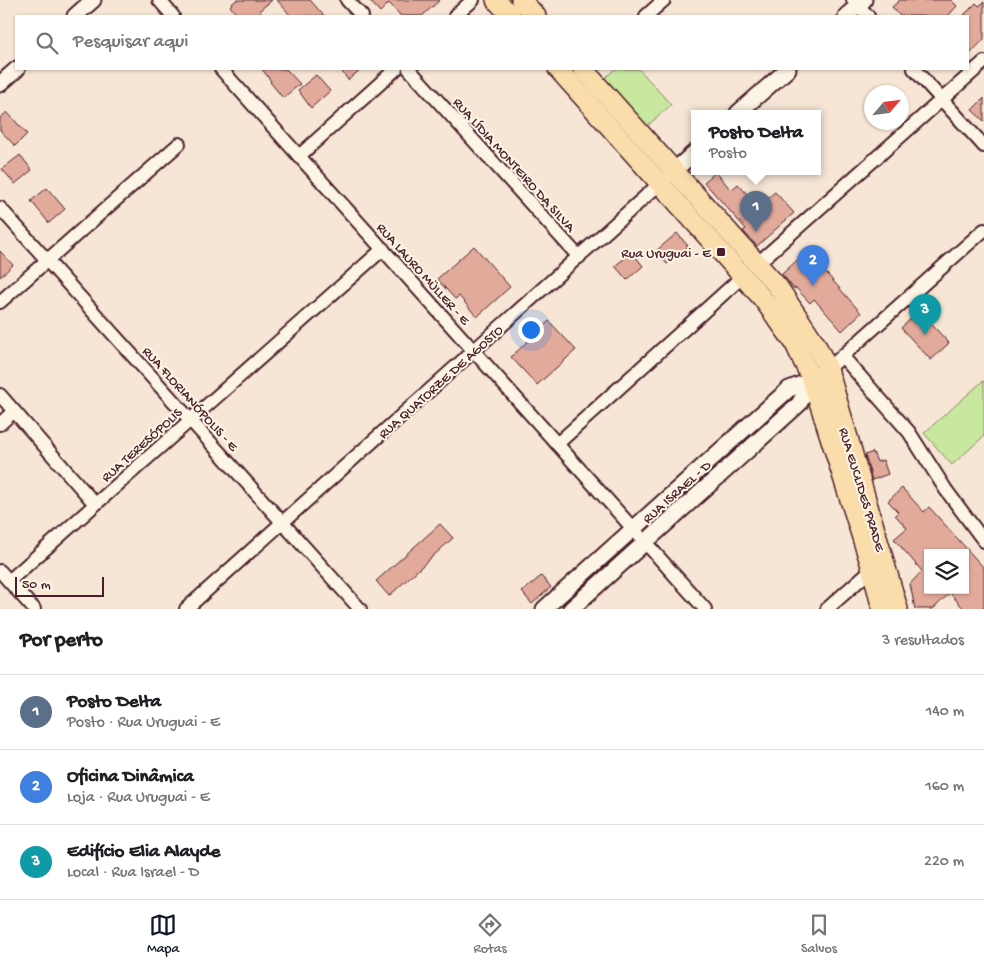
<!DOCTYPE html>
<html lang="pt">
<head>
<meta charset="utf-8">
<style>
	:root { --surface:#fff; --page:#f6f6f6; --text:#202124; --muted:#757577; --line:#e0e0e0; --accent:#111827 }
	body { margin:0; font-family:"Gochi Hand",sans-serif; background:var(--page); color:var(--text) }
	.controls { position:absolute; right:15px; bottom:15px; display:grid; overflow:hidden; border-radius:0px; box-shadow:0 1px 4px #0004 }
	.controls button { width:45px; height:45px; display:grid; place-items:center; padding:0; border:0; border-bottom:1px solid var(--line); background:var(--surface); color:var(--text); font:25px sans-serif }
	.compass { position:absolute; left:864px; top:85px; width:45px; height:45px; border-radius:50%; background:var(--surface); box-shadow:0 1px 4px #0004; rotate:62deg }
	.scale { position:absolute; left:15px; bottom:12px; width:89px; box-sizing:border-box; padding-left:5px; border:2px solid #4a1f2b; border-top:0; font-size:14px; line-height:18px; white-space:nowrap; color:#4a1f2b; -webkit-text-stroke:4px #fcf5e5; paint-order:stroke }
	.you { position:absolute; left:530px; top:329px; width:18px; height:18px; margin:-12px; border:4px solid #fff; border-radius:50%; background:#1a73e8; box-shadow:0 0 0 8px #1a73e833 }
	.badge { display:grid; place-items:center; width:32px; height:32px; border-radius:50%; background:var(--accent); color:#fff; font-size:16px; font-weight:700 }
	.pin { position:absolute; translate:-50% -41px; filter:drop-shadow(0 1px 2px #0008) }
	.pin::after { content:''; position:absolute; top:26px; width:18px; height:15px; background:inherit; clip-path:polygon(0 0,100% 0,50% 100%) }
	.popup { position:absolute; left:691px; top:110px; width:130px; height:65px; box-sizing:border-box; display:grid; place-content:center; border-radius:0px; background:var(--surface); filter:drop-shadow(0 1px 4px #0005); font-size:16px; white-space:nowrap; color:var(--muted) }
	.popup b { font-size:19px; color:var(--text) }
	.popup::after { content:''; position:absolute; left:50%; top:100%; margin-left:-10px; border:10px solid transparent; border-top-color:var(--surface) }
	.list { margin:0; padding:0; list-style:none }
	h2 { display:flex; justify-content:space-between; align-items:center; height:65px; margin:0; padding:0 20px; font-size:21px }
	h2 small { font-size:16px; font-weight:400; color:var(--muted) }
	.list li { display:grid; grid-template-columns:32px 1fr auto; gap:15px; align-items:center; box-sizing:border-box; height:75px; padding:0 20px; border-top:1px solid var(--line) }
	.list b { display:block; font-size:19px; white-space:nowrap }
	.list p { margin:0; font-size:16px; white-space:nowrap; color:var(--muted) }
	.list em { font-size:16px; font-style:normal; color:var(--muted) }
	.icon { flex:none; width:28px; height:28px; fill:none; stroke:currentColor; stroke-width:2; stroke-linecap:round; stroke-linejoin:round }
	.map { position:relative; flex:none; width:984px; height:609px; overflow:hidden }
	.search { position:absolute; background:var(--surface); box-shadow:0 1px 4px #0004; left:15px; right:15px; top:15px; height:55px; display:flex; align-items:center; gap:12px; box-sizing:border-box; padding:0 18px; border-radius:0px; color:var(--muted); font-size:19px }
	.sheet { height:290px; background:var(--surface) }
	nav { display:flex; justify-content:space-around; align-items:center; box-sizing:border-box; height:70px; border-top:1px solid var(--line); background:var(--surface); font-size:14px; color:var(--muted) }
	nav a { display:grid; justify-items:center; gap:2px }
	nav .on { color:var(--accent) }
	.map>svg:first-child { display:block }
</style>
</head>
<body>
<div class="map">
<svg width="984" height="609" viewBox="0 0 984 609">
	<rect width="100%" height="100%" fill="#f7e6d6"/>
	<filter id="ink" filterUnits="userSpaceOnUse"><feTurbulence type="fractalNoise" baseFrequency=".02" numOctaves="2"/><feDisplacementMap in="SourceGraphic" scale="10" xChannelSelector="R" yChannelSelector="G"/><feConvolveMatrix kernelMatrix="1 2 1 2 8 2 1 2 1" color-interpolation-filters="sRGB"/></filter>
	<g filter="url(#ink)">
		<g fill="#c8e8a0" stroke="#898466">
			<polygon points="615,69 639,69 671,105 646,127 604,79"/>
			<polygon points="983,381 984,382 984,436 952,465 924,433"/>
		</g>
		<g fill="#e2aa9a" stroke="#4a1f2b" fill-rule="evenodd">
			<polygon points="236,0 272,0 259,11 264,16 238,16 230,6"/>
			<polygon points="277,0 310,0 324,16 291,16"/>
			<polygon points="369,0 440,0 422,16 401,16 389,3 380,12"/>
			<polygon points="900,0 951,0 957,6 948,16 900,16 892,7"/>
			<polygon points="984,2 984,39 968,56 968,16 964,15 976,3 979,6"/>
			<polygon points="262,69 286,69 300,84 283,98 270,82 271,81"/>
			<polygon points="340,69 361,69 348,80"/>
			<polygon points="316,75 330,91 311,108 298,90"/>
			<polygon points="984,98 984,121 972,110"/>
			<polygon points="7,112 27,134 15,146 0,130 0,118"/>
			<polygon points="20,155 32,170 15,184 2,169"/>
			<polygon points="716,172 731,190 738,184 755,203 762,197 764,201 775,192 794,213 757,246 743,231 746,229 704,182"/>
			<polygon points="47,188 65,209 49,223 31,201"/>
			<polygon points="677,233 688,246 667,264 656,251"/>
			<polygon points="474,246 510,287 477,317 459,296 455,299 437,279"/>
			<polygon points="0,251 13,265 0,277"/>
			<polygon points="807,251 861,313 842,331 814,299 810,303 796,288 794,289 782,274"/>
			<polygon points="632,252 643,266 627,280 615,266"/>
			<polygon points="919,311 949,343 931,360 901,328"/>
			<polygon points="549,321 576,350 537,385 511,357"/>
			<polygon points="873,452 877,462 883,460 888,474 872,480 865,455"/>
			<path d="M902 488 924 512 929 507 984 568V609H964L950 593 933 609H915L910 584 922 571 894 539 907 528 895 515 898 512 888 501ZM928 553H965V590H928Z"/>
			<polygon points="440,524 453,538 389,596 376,581"/>
			<polygon points="541,576 551,587 532,604 522,592"/>
		</g>
		<g fill="none" stroke-linecap="round" stroke-linejoin="round">
			<defs>
				<g id="minor">
					<polyline points="159,0 173,16"/>
					<polyline points="347,0 362,16"/>
					<polyline points="853,0 868,16"/>
					<polyline points="455,16 473,0"/>
					<polyline points="646,16 664,0"/>
					<polyline points="221,69 705,609"/>
					<polyline points="409,69 579,257"/>
					<polyline points="914,69 984,146"/>
					<polyline points="299,156 396,69"/>
					<polyline points="0,208 360,609"/>
					<polyline points="758,263 984,62"/>
					<polyline points="0,302 179,144"/>
					<polyline points="843,357 909,432 946,490 984,541"/>
					<polyline points="828,369 984,230"/>
					<polyline points="0,395 95,504"/>
					<polyline points="0,424 14,411"/>
					<polyline points="557,444 743,276"/>
					<polyline points="0,571 34,609"/>
					<polyline points="9,581 383,249"/>
					<polyline points="186,609 666,178"/>
					<polyline points="827,609 872,569 876,567"/>
				</g>
				<g id="tertiary">
					<polyline points="75,16 93,0"/>
					<polyline points="846,16 864,0"/>
					<polyline points="0,84 17,69"/>
					<polyline points="738,113 788,69"/>
					<polyline points="675,170 695,152"/>
					<polyline points="544,609 789,389 812,380 820,374"/>
					<polyline points="571,609 799,404 812,380"/>
				</g>
				<g id="primary">
					<polyline points="496,0 511,16"/>
					<polyline points="521,0 536,16"/>
					<polyline points="558,69 763,299 794,342 812,380 872,569 882,609"/>
					<polyline points="583,69 778,287 815,343 828,369 898,609"/>
				</g>
			</defs>
			<use href="#minor" stroke="#4a1f2b" stroke-width="16"/>
			<use href="#tertiary" stroke="#4a1f2b" stroke-width="19"/>
			<use href="#primary" stroke="#4a1f2b" stroke-width="22"/>
			<use href="#minor" stroke="#fcf5e5" stroke-width="12"/>
			<use href="#tertiary" stroke="#fcf5e5" stroke-width="15"/>
			<use href="#primary" stroke="#fbddab" stroke-width="19"/>
		</g>
	</g>
	<rect fill="#4a1f2b" stroke="#fcf5e5" stroke-width="2" x="716" y="247" width="10" height="10" rx="2.5"/>
	<g text-anchor="middle" stroke-width="4" stroke-linejoin="round" paint-order="stroke">
		<g font-size="14" fill="#4a1f2b" stroke="#fcf5e5">
			<text transform="translate(515 164) rotate(48)" y="5">RUA LÍDIA MONTEIRO DA SILVA</text>
			<text transform="translate(424 273) rotate(48)" y="5">RUA LAURO MÜLLER - E</text>
			<text transform="translate(440 381) rotate(-42)" y="5">RUA QUATORZE DE AGOSTO</text>
			<text transform="translate(191 398) rotate(48)" y="5">RUA FLORIANÓPOLIS - E</text>
			<text transform="translate(141 444) rotate(-42)" y="5">RUA TERESÓPOLIS</text>
			<text transform="translate(863 489) rotate(73)" y="5">RUA EUCLIDES PRADE</text>
			<text transform="translate(676 491) rotate(-42)" y="5">RUA ISRAEL - D</text>
		</g>
		<g font-size="14" fill="#4a1f2b" stroke="#fcf5e5" text-anchor="end">
			<text x="711" y="257">Rua Uruguai - E</text>
		</g>
	</g>
</svg>
<div class="controls">
<button><svg class="icon" aria-label="layers" viewBox="0 0 24 24"><path d="M12 4l9 5-9 5-9-5zM3 14l9 5 9-5"/></svg></button>
</div>
<svg class="compass" viewBox="-18 -18 36 36"><path d="M0-13l5 13h-10z" fill="#e53935"/><path d="M0 13l5-13h-10z" fill="#757577"/></svg>
<div class="scale">50 m</div>
<div class="you"></div>
<div class="pin badge" style="left:756px;top:232px;background:#5c6f8a">1</div>
<div class="popup"><b>Posto Delta</b>Posto</div>
<div class="pin badge" style="left:813px;top:286px;background:#3f7fe0">2</div>
<div class="pin badge" style="left:925px;top:335px;background:#0f9aa8">3</div>
<div class="search"><svg class="icon" aria-label="search" viewBox="0 0 24 24"><circle cx="10" cy="10" r="6"/><path d="M15 15l6 6"/></svg>Pesquisar aqui</div>
</div>
<section class="sheet">
<h2>Por perto<small>3 resultados</small></h2>
<ul class="list">
<li><span class="badge" style="background:#5c6f8a">1</span><div><b>Posto Delta</b><p>Posto · Rua Uruguai - E</p></div><em>140 m</em></li>
<li><span class="badge" style="background:#3f7fe0">2</span><div><b>Oficina Dinâmica</b><p>Loja · Rua Uruguai - E</p></div><em>160 m</em></li>
<li><span class="badge" style="background:#0f9aa8">3</span><div><b>Edifício Elia Alayde</b><p>Local · Rua Israel - D</p></div><em>220 m</em></li>
</ul>
</section>
<nav>
<a class="on"><svg class="icon" aria-label="map" viewBox="0 0 24 24"><path d="M3 6l6-2 6 2 6-2v14l-6 2-6-2-6 2zM9 4v14M15 6v14"/></svg>Mapa</a>
<a><svg class="icon" aria-label="directions" viewBox="0 0 24 24"><path d="M12 3l9 9-9 9-9-9zM9 14v-3h6M13 9l2 2-2 2"/></svg>Rotas</a>
<a><svg class="icon" aria-label="saved" viewBox="0 0 24 24"><path d="M7 4h10v16l-5-4-5 4z"/></svg>Salvos</a>
</nav>
</body>
</html>
